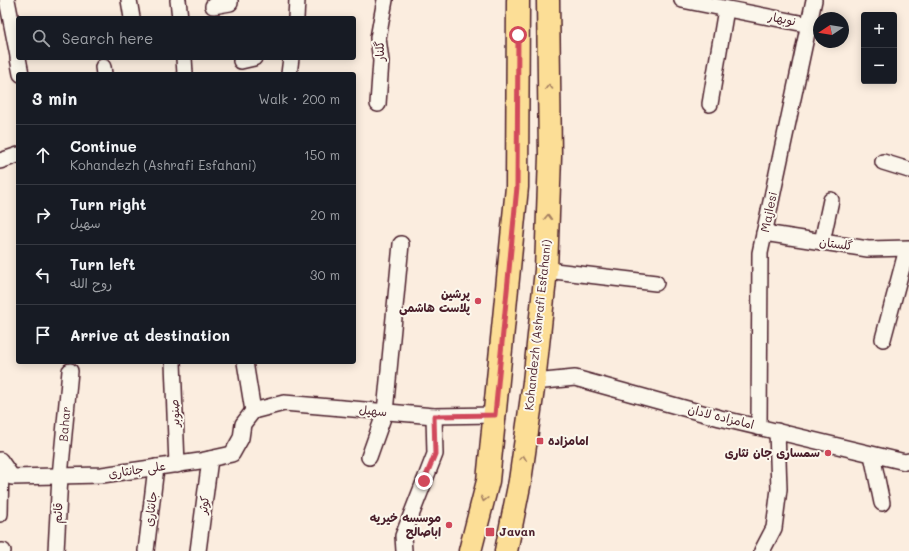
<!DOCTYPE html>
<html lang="en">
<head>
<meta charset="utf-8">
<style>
	:root { --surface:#171b24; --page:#242831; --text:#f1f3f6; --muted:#9ea1a6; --line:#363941 }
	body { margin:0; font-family:Mali,"Playpen Sans Arabic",sans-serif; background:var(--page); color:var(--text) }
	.controls { position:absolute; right:12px; top:12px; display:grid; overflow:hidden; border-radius:4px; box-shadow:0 2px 10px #0003 }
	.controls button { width:36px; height:36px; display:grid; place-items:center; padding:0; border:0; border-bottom:1px solid var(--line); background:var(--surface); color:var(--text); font:20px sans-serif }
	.compass { position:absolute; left:813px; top:12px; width:36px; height:36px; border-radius:50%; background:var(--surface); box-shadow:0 2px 10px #0003; rotate:258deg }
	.stop { position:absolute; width:12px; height:12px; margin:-9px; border:3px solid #d1495b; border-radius:50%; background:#fff }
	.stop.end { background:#d1495b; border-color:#fff; box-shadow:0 1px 4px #0008 }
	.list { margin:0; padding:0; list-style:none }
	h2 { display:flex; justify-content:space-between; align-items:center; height:52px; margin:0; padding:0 16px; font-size:17px }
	h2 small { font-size:13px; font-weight:400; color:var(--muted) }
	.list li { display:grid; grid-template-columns:26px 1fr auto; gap:12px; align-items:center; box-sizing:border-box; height:60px; padding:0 16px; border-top:1px solid var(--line) }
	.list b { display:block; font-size:15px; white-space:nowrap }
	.list p { margin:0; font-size:13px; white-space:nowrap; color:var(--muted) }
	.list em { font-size:13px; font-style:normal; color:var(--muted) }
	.icon { flex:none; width:22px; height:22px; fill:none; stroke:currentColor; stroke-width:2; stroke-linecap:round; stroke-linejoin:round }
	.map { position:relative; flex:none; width:909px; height:551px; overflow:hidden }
	.search { position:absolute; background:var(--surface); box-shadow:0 2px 10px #0003; left:16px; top:16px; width:340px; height:44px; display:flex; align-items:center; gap:10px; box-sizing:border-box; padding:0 14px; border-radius:4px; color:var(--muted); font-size:15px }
	.panel { position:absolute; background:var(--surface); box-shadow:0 2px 10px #0003; left:16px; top:72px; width:340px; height:292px; border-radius:4px }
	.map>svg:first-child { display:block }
</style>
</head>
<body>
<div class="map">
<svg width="909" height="551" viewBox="0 0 909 551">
	<rect width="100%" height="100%" fill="#fbeddf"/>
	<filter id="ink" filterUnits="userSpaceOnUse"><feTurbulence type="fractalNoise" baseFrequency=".025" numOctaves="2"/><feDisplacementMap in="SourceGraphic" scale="8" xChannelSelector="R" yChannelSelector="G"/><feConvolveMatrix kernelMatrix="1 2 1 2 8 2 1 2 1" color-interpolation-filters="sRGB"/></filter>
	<g filter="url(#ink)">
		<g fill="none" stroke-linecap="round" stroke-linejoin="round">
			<defs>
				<g id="minor">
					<polyline points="7,0 18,56"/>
					<polyline points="129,0 132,18"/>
					<polyline points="178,0 180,18"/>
					<polyline points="682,0 810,25"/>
					<polyline points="213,6 230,3 230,0"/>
					<polyline points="296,18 297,0"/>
					<polyline points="18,58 21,74"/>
					<polyline points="184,58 185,74"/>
					<polyline points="241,61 254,58"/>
					<polyline points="103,67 104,74"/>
					<polyline points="289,74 291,58"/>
					<polyline points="378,104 381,61 378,38 385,0"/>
					<polyline points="710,104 726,9"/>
					<polyline points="0,161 18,155"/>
					<polyline points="883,162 909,170"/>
					<polyline points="764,233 868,249 909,248"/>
					<polyline points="822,242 831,200"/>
					<polyline points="546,270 656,283"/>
					<polyline points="883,339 907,249"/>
					<polyline points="173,362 177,465"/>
					<polyline points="245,362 253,411"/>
					<polyline points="534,382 575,378 720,418 905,462 909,461"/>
					<polyline points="253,411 284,403 434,416 495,415"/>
					<polyline points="759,427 760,253 814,0"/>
					<polyline points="872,455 882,503"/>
					<polyline points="369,457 385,412 401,244"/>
					<polyline points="0,460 12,477 102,475 200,461 232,454 241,438 243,424 253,411"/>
					<polyline points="0,514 1,462"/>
					<polyline points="1,551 3,551"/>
					<polyline points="56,551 60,476 70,371"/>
					<polyline points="146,551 156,467"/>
					<polyline points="198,551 210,459"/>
					<polyline points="404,551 403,536 435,454 434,416"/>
					<polyline points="762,551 774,528 779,489 777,431"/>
				</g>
				<g id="primary">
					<polyline points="470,551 488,481 517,187 518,0"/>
					<polyline points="506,551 520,481 534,382 546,270 550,156 548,0"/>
				</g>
			</defs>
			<use href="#minor" stroke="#4a1f2b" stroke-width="18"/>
			<use href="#primary" stroke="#4a1f2b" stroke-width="25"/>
			<use href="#minor" stroke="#fbf7ec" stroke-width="15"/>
			<use href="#primary" stroke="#fcde96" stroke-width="22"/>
		</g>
		<defs><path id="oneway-chevron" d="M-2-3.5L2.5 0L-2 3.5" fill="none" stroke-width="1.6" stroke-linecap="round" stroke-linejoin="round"/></defs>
		<g stroke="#a37e60">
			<use href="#oneway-chevron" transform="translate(549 87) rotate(-91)"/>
			<use href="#oneway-chevron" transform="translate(548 217) rotate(-88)"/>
			<use href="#oneway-chevron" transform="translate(523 458) rotate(-83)"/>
			<use href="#oneway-chevron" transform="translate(484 499) rotate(104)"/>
		</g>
	</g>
	<g fill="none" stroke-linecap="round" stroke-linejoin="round" filter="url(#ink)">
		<polyline stroke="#d1495b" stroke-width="5" points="424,481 435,454 434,416 495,415 517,187 518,35"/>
	</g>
	<g fill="#d1495b" stroke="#fbf7ec" stroke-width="1.5">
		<circle cx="478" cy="301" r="4"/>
		<rect x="536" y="437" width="8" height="8" rx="2"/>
		<circle cx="828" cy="453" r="4"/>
		<circle cx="449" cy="525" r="4"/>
		<rect x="485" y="527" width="10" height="10" rx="2"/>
	</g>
	<g text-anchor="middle" stroke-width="4" stroke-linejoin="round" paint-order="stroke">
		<g font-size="12" fill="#4a1f2b" stroke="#fbf7ec">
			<text transform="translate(782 19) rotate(11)" y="4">نوبهار</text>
			<text transform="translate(380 51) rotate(-93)" y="4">گلنار</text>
			<text transform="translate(769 212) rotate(-78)" y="4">Majlesi</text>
			<text transform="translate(836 244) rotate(8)" y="4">گلستان</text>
			<text transform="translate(538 325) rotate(-84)" y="4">Kohandezh (Ashrafi Esfahani)</text>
			<text transform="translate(373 411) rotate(5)" y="4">سهیل</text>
			<text transform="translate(175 413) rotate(-92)" y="4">صنوبر</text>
			<text transform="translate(721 417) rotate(14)" y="4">امامزاده لادان</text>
			<text transform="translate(65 424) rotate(-85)" y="4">Bahar</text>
			<text transform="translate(137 470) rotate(-8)" y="4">علی جانثاری</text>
			<text transform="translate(204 505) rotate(-83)" y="4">کوثر</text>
			<text transform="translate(151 509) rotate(-83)" y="4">جانثاری</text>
			<text transform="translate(58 513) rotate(-87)" y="4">قائم</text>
		</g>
		<g font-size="12" font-weight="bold" fill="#4a1f2b" stroke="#fbf7ec" text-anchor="end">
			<text x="470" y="298">پرشین<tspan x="470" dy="14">پلاست هاشمی</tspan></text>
			<text x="548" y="445" text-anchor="start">امامزاده</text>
			<text x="820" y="457">سمساری جان نثاری</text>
			<text x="441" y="522">موسسه خیریه<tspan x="441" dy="14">اباصالح</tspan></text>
			<text x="499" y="536" text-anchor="start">Javan</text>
		</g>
	</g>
</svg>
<div class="controls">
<button>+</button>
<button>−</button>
</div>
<svg class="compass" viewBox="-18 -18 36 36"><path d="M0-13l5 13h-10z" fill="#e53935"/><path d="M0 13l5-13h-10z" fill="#9ea1a6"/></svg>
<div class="stop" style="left:518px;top:35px"></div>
<div class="stop end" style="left:424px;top:481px"></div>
<div class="search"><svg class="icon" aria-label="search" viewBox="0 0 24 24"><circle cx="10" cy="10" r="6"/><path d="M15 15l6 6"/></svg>Search here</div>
<section class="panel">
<h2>3 min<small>Walk · 200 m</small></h2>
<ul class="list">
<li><svg class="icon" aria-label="ahead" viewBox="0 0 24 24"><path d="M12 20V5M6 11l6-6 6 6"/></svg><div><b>Continue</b><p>Kohandezh (Ashrafi Esfahani)</p></div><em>150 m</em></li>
<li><svg class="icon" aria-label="right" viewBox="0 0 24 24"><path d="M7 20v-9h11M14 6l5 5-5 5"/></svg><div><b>Turn right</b><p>سهیل</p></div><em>20 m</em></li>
<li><svg class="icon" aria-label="left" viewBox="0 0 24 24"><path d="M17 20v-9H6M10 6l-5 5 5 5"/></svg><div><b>Turn left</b><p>روح الله</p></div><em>30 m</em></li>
<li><svg class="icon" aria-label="arrive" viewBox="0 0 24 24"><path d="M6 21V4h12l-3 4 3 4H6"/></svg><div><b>Arrive at destination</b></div></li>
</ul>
</section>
</div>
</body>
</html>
